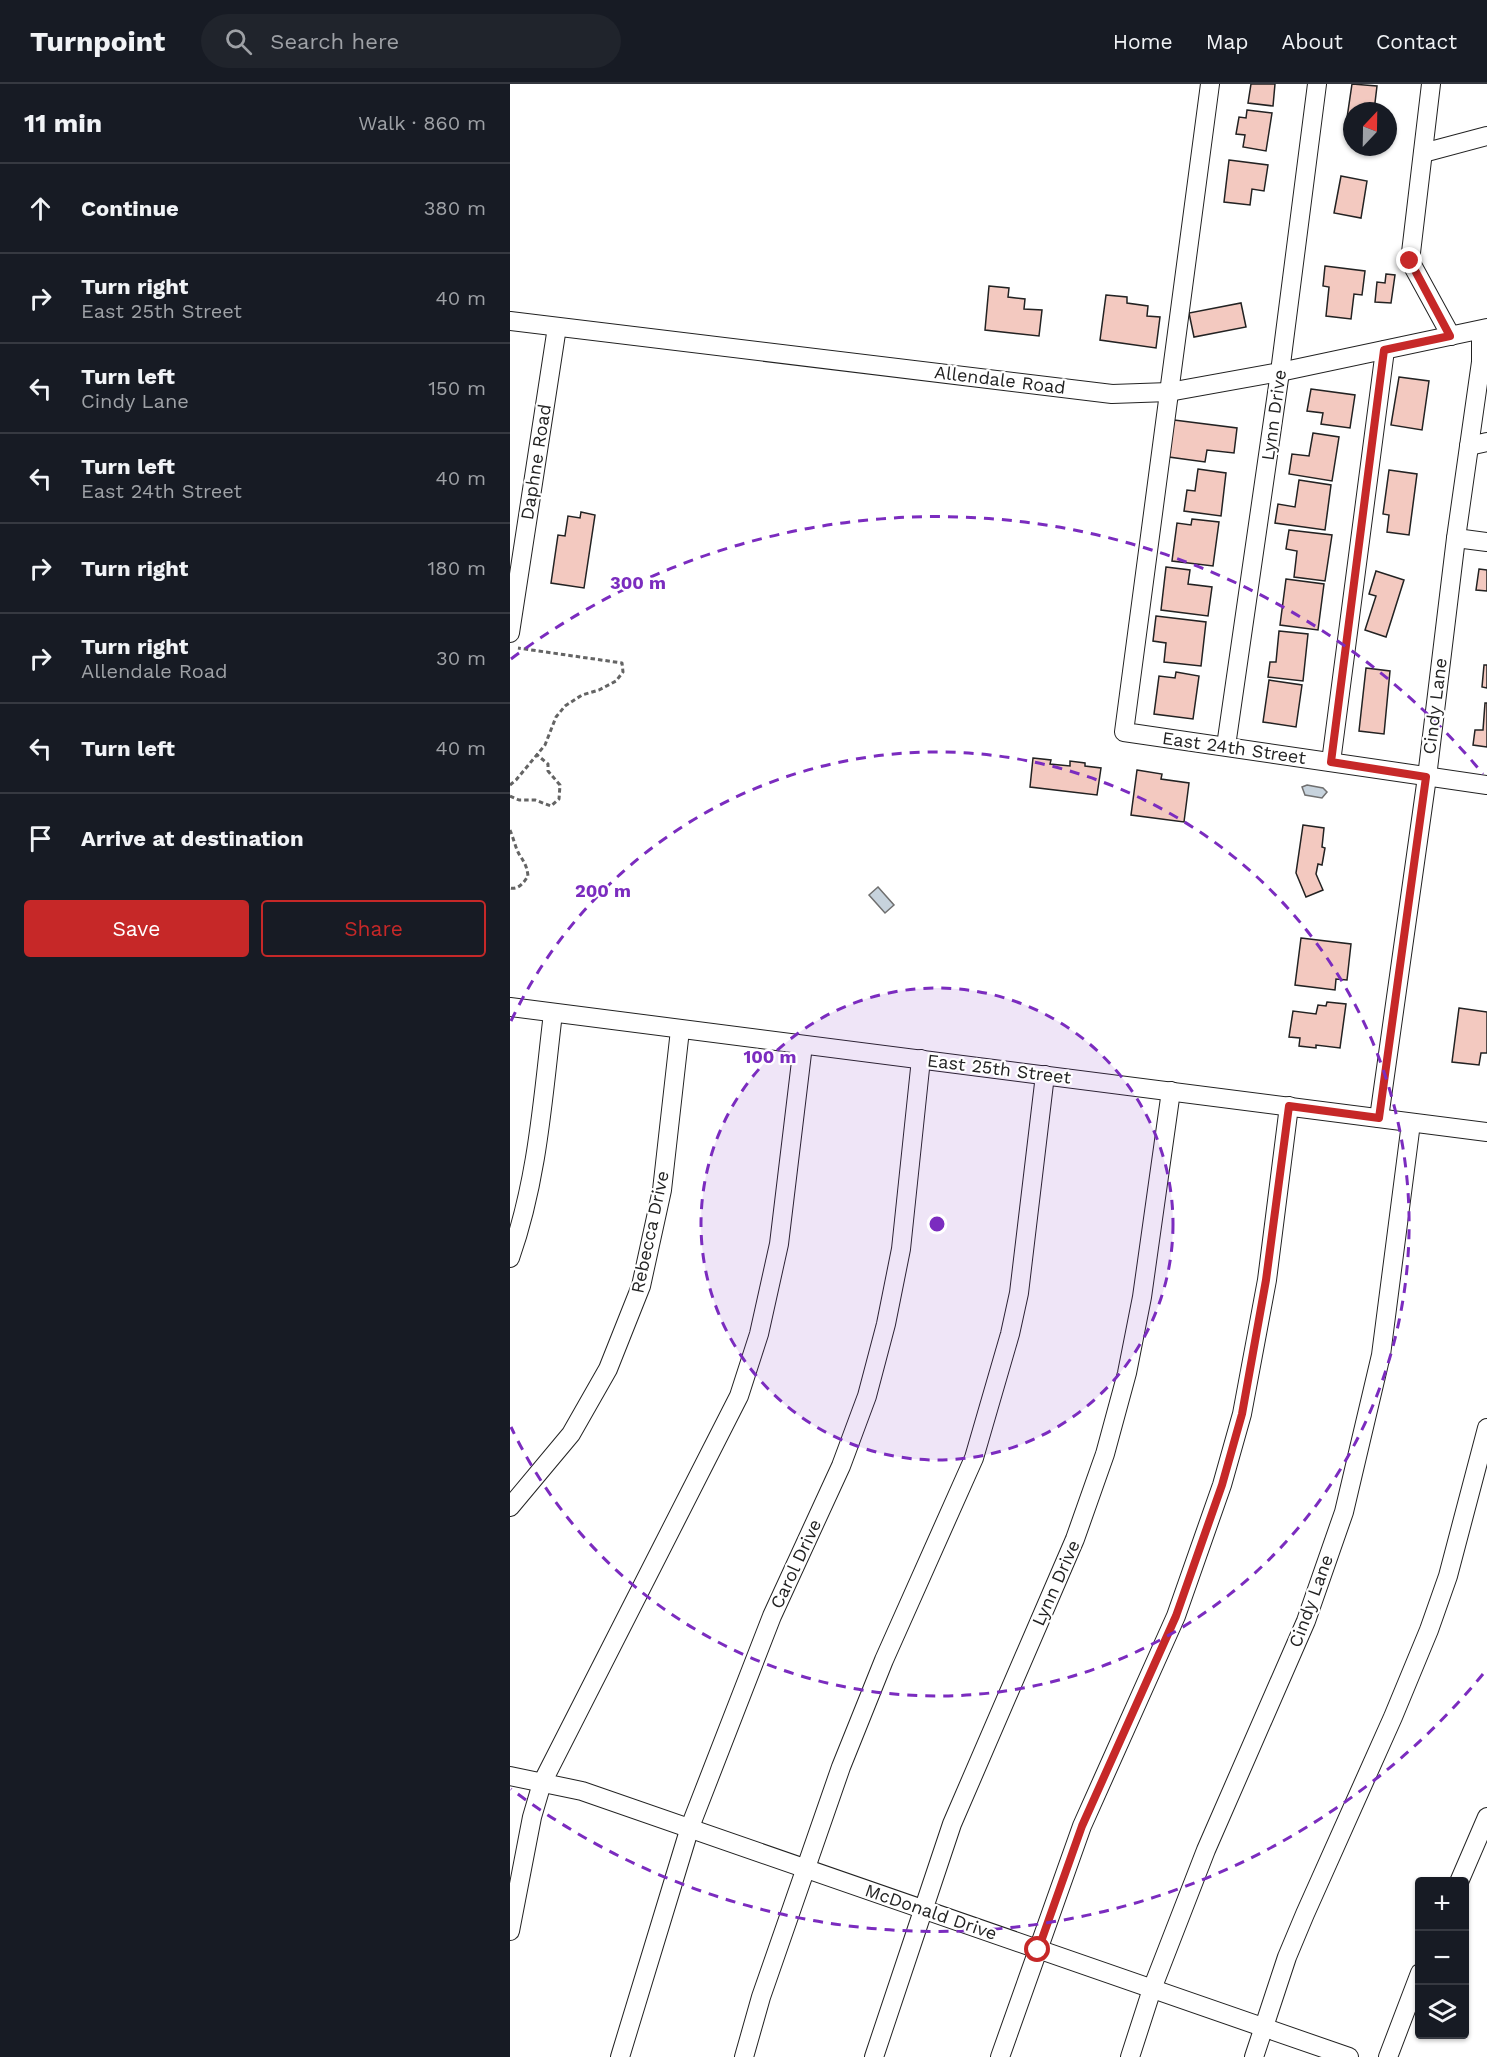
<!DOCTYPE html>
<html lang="en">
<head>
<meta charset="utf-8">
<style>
	:root { --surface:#171b24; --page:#20242c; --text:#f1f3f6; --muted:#9ea1a6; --line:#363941; --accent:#c62828 }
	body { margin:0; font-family:"Work Sans",sans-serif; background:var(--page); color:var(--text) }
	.controls { position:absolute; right:18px; bottom:18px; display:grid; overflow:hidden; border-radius:6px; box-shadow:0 2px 4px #0004 }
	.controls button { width:54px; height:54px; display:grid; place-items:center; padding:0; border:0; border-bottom:2px solid var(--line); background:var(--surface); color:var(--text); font:30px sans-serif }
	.compass { position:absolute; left:833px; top:18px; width:54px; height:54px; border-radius:50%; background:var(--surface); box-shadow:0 2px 4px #0004; rotate:22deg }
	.stop { position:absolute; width:18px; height:18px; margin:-14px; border:4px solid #c62828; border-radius:50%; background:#fff }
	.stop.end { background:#c62828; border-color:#fff; box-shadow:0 2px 6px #0008 }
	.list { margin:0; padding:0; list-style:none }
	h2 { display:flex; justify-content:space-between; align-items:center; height:78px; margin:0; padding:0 24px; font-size:26px }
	h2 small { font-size:20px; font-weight:400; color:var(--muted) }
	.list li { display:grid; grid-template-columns:39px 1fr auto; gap:18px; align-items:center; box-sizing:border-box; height:90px; padding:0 24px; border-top:2px solid var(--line) }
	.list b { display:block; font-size:22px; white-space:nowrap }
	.list p { margin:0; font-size:20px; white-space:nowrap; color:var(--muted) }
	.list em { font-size:20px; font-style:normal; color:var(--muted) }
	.actions { display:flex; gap:12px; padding:18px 24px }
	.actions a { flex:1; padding:14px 0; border:2px solid var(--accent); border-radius:6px; text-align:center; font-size:21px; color:var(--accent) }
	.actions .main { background:var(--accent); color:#fff }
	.icon { flex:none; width:33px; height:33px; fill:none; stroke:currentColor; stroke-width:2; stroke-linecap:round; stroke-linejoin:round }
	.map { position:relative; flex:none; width:977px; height:1973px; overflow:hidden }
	header { display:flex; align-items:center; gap:36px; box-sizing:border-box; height:84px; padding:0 30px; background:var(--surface); border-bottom:2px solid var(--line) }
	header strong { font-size:28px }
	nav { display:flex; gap:33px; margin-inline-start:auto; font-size:21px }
	.search { width:420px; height:54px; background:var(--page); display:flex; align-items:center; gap:15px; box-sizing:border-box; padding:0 21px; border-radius:33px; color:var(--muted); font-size:22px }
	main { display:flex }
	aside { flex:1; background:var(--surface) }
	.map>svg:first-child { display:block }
</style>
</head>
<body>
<header>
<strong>Turnpoint</strong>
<div class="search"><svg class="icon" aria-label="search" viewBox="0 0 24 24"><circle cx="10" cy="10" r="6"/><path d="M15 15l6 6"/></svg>Search here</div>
<nav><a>Home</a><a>Map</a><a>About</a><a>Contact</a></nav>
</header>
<main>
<aside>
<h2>11 min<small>Walk · 860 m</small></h2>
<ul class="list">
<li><svg class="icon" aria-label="ahead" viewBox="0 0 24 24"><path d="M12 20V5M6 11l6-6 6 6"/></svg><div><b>Continue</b></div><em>380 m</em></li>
<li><svg class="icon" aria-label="right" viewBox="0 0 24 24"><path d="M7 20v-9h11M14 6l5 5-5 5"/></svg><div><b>Turn right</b><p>East 25th Street</p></div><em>40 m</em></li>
<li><svg class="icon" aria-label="left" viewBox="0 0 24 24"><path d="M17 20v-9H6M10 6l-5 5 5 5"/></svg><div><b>Turn left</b><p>Cindy Lane</p></div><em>150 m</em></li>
<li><svg class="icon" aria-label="left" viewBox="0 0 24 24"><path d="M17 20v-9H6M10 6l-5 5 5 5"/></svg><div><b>Turn left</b><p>East 24th Street</p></div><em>40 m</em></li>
<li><svg class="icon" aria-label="right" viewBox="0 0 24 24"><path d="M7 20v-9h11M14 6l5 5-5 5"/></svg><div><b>Turn right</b></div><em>180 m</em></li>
<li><svg class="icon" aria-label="right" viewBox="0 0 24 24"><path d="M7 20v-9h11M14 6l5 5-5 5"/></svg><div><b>Turn right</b><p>Allendale Road</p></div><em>30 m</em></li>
<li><svg class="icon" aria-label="left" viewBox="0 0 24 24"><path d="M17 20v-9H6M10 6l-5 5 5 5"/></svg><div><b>Turn left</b></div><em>40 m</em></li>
<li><svg class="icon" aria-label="arrive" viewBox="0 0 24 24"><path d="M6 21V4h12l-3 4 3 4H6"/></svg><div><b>Arrive at destination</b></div></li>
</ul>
<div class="actions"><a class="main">Save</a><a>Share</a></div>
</aside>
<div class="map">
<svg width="977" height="1973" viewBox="0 0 977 1973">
	<rect width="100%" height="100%" fill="#fff"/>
	<g fill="#c7d3dd" stroke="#6f6f6f" stroke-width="1.5">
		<polygon points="797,701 813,704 817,708 812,714 795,711 792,703"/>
		<polygon points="368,803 384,821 375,829 359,811"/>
	</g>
	<g fill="#f3c9c0" stroke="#222" stroke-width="1.5">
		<polygon points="741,0 765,0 763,22 738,19"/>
		<polygon points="842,0 867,2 864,27 842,27 842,35 837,34"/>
		<polygon points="737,26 762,29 756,67 733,63 735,51 726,50 729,33 736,34"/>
		<polygon points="719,76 758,81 754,107 742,105 740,121 714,118"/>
		<polygon points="831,92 857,97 851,134 824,129"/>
		<polygon points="815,182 855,187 852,211 844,210 841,235 816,232 819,203 813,202"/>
		<polygon points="876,190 885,191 881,219 865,218 867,198 875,199"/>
		<polygon points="479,202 499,204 498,213 515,215 514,225 532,226 529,252 475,246"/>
		<polygon points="596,211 617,213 617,219 638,222 637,232 650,233 646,264 590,256"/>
		<polygon points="731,219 736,243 684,253 679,229"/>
		<polygon points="889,293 919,297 912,346 881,341"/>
		<polygon points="801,305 845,311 840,344 811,340 813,329 797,327"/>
		<polygon points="664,336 727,344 724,369 697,366 695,378 659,373"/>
		<polygon points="803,349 829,353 822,397 779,390 782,370 799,372"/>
		<polygon points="688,385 716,389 711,432 674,427 677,406 685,407"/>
		<polygon points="879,386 907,390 899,451 877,448 879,431 873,430"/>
		<polygon points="789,396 821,401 815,446 765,439 768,420 785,423"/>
		<polygon points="71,428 85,431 74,504 41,499 48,451 55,452 58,432 70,434"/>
		<polygon points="682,435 709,438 703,482 662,477 667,439 681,441"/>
		<polygon points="779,446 822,451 815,497 784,493 787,467 776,465"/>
		<polygon points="656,483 680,486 678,500 702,503 698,532 651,526"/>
		<polygon points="969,485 977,486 977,507 966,506"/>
		<polygon points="866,487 894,496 876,553 855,546 866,512 859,510"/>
		<polygon points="776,495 814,500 808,546 770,541"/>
		<polygon points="646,532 696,538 691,582 654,578 656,559 643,557"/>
		<polygon points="769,547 798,550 793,597 758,593 760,578 766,578"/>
		<polygon points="974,581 977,581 977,604 972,603"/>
		<polygon points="856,584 880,587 874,650 849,647"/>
		<polygon points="666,588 689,592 683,635 644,630 649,592 665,594"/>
		<polygon points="759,596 792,601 786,643 753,638"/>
		<polygon points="975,619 977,619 977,663 963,661 965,646 973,646"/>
		<polygon points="523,674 541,676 540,680 560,682 560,677 575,679 575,682 591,684 587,711 520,703"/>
		<polygon points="627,686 652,690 651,695 679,699 674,738 621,731"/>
		<polygon points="793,741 814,744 812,763 815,764 812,781 808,780 806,790 813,806 796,813 786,789"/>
		<polygon points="791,854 841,860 837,896 826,895 825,906 785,901"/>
		<polygon points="817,918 836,920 830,964 806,961 806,964 789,962 790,954 779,953 783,927 806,930 808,921 816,922"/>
		<polygon points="949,924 977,928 977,969 971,969 969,981 942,978"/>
	</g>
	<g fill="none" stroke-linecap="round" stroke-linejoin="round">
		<defs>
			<g id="minor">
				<polyline points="700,0 614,648 977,701"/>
				<polyline points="921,0 900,177 941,252"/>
				<polyline points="913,69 977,52"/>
				<polyline points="0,237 602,310 659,308 770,288 977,244"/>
				<polyline points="959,362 977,358"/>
				<polyline points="946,454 977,458"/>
				<polyline points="0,549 47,243"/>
				<polyline points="716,662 770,288 807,0"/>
				<polyline points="821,678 875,266"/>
				<polyline points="0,923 977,1048"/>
				<polyline points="869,1034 917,693 946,454 971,278 971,246"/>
				<path d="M0 1174C28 1095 33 1012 43 929"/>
				<polyline points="0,1423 61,1350 98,1285 131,1202 152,1106 170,946"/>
				<polyline points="0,1692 72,1707 839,1973"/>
				<polyline points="949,1798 977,1733"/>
				<polyline points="0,1847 22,1733 32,1699 229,1312 249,1250 269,1160 293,961"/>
				<polyline points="110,1973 180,1743 262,1532 331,1382 357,1312 376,1240 391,1165 411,975"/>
				<polyline points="234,1973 251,1913 331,1683 374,1576 464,1374 500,1250 509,1209 535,991"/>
				<polyline points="364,1973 442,1740 565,1455 595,1370 617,1289 632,1213 661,1007"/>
				<polyline points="490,1973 572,1742 666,1532 712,1401 732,1330 757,1196 779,1022"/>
				<polyline points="620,1973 642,1905 696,1766 796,1537 834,1428 871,1271 901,1039"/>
				<polyline points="744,1973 777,1873 795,1830 883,1633 919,1546 938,1492 977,1344"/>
				<polyline points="878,1973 910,1889"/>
			</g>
		</defs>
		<use href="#minor" stroke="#222" stroke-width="20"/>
		<g stroke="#646464" stroke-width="3" stroke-dasharray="4.5 3" stroke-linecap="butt">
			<polyline points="0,701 6,696 35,661 46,633 55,622 72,611 89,606 106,597 113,588 112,579 8,564"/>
			<polyline points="0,712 9,716 25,716 41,722 49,715 50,701 38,687 38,680 26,670"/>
			<path d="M0 746C3 753 6 765 9 770 14 778 17 782 18 792 14 798 9 806 0 804"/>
		</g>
		<use href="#minor" stroke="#fff" stroke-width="18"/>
	</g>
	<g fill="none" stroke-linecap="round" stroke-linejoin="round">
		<polyline stroke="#c62828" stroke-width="8" points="528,1866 572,1742 666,1532 712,1401 732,1330 756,1196 779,1022 869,1034 916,693 821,678 874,266 940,252 900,177"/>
	</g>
	<circle cx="427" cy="1140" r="236" fill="#7b2cbf" fill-opacity=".12"/>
	<g fill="none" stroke="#7b2cbf" stroke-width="3" stroke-dasharray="10 8">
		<circle cx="427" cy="1140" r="236"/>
		<path d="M1 937A472 472 0 1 1 1 1343"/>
		<path d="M973 1590A708 708 0 0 1 1 1705M1 575A708 708 0 0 1 973 690"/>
	</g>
	<g text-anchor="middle" stroke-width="4.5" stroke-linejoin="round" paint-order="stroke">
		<g font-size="18" fill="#222" stroke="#fff">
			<text transform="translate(490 296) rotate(7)" y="6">Allendale Road</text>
			<text transform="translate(764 331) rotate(-82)" y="6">Lynn Drive</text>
			<text transform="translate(26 378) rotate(-81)" y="6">Daphne Road</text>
			<text transform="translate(925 622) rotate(-83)" y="6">Cindy Lane</text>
			<text transform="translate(724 664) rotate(8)" y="6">East 24th Street</text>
			<text transform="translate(489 985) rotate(7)" y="6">East 25th Street</text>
			<text transform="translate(140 1148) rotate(-78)" y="6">Rebecca Drive</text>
			<text transform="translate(286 1480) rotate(-65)" y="6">Carol Drive</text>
			<text transform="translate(546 1499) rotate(-66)" y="6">Lynn Drive</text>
			<text transform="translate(801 1517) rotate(-70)" y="6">Cindy Lane</text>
			<text transform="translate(421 1828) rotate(19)" y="6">McDonald Drive</text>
		</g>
	</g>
	<circle cx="427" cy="1140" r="9" fill="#7b2cbf" stroke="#fff" stroke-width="3"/>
	<g font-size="18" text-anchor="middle" font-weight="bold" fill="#7b2cbf" stroke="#fff" stroke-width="4.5" stroke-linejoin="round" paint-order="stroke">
		<text x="128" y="505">300 m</text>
		<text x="93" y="813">200 m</text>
		<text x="260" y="979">100 m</text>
	</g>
</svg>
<div class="controls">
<button>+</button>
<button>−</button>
<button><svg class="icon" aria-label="layers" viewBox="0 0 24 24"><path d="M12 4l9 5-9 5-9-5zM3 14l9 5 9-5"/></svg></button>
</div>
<svg class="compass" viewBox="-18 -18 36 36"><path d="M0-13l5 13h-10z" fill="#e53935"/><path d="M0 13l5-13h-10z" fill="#9ea1a6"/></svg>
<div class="stop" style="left:528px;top:1866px"></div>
<div class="stop end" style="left:900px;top:177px"></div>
</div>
</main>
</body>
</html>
